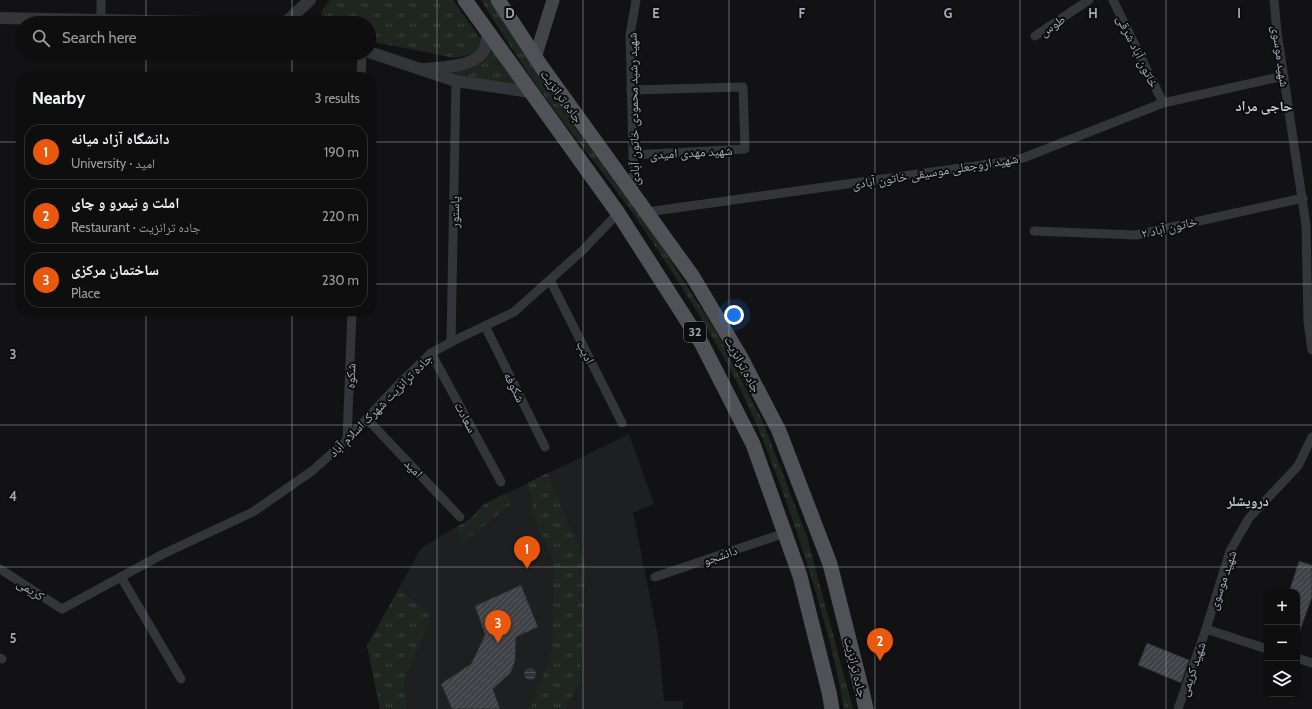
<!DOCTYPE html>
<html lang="en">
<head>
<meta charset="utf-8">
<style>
	:root { --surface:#0e0e0f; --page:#171718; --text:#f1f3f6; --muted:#9b9c9e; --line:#2e2e2f; --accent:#ea580c }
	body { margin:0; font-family:Cabin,"Noto Naskh Arabic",sans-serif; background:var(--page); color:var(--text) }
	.controls { position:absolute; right:12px; bottom:12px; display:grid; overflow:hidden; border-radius:8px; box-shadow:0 1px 3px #0004 }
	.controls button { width:36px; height:36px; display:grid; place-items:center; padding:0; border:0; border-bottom:1px solid var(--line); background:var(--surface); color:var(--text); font:20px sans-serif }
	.you { position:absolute; left:734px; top:315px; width:14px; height:14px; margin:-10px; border:3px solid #fff; border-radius:50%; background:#1a73e8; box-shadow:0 0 0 6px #1a73e833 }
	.badge { display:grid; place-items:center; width:26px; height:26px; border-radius:50%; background:var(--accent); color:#fff; font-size:13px; font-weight:700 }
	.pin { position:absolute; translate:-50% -33px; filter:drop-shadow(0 1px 2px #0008) }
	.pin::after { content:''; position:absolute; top:21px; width:14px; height:12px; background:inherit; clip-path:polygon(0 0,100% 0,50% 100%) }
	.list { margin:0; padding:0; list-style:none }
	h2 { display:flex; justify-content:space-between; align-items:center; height:52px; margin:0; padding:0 16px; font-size:17px }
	h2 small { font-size:13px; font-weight:400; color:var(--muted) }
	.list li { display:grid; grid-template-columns:26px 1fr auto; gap:12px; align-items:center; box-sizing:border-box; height:56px; margin:0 8px 8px; padding:0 8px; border:1px solid var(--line); border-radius:16px }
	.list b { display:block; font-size:15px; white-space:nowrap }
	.list p { margin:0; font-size:13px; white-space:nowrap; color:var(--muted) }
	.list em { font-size:13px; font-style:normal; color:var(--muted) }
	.icon { flex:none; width:22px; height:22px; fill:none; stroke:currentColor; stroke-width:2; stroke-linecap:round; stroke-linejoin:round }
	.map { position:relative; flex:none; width:1312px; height:709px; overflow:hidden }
	.search { position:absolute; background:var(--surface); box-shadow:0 1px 3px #0004; left:16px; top:16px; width:360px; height:44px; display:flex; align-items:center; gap:10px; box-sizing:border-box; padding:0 14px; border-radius:22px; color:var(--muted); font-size:15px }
	.panel { position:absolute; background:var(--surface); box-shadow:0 1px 3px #0004; left:16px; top:72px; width:360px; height:244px; border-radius:16px }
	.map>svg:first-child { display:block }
</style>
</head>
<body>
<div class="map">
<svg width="1312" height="709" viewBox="0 0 1312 709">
	<defs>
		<pattern id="grass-tufts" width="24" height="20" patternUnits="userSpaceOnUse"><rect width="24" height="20" fill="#1f2620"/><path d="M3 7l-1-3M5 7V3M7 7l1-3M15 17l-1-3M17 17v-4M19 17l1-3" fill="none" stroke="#3d433e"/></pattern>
		<pattern id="water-rules" width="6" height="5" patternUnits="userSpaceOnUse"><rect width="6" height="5" fill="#2d353b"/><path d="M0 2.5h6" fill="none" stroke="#485055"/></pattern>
		<pattern id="building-hatch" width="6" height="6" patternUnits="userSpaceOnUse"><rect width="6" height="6" fill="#414247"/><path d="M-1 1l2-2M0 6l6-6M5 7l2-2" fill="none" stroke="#595b5f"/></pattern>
	</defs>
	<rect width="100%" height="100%" fill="#121214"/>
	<polygon fill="#1e1f21" points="629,434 654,504 633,513 659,643 664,701 683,701 683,709 380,709 367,646 421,548 470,519 483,505"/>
	<g fill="url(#grass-tufts)">
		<path d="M330 0H453L482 41C480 53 466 56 455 58L369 41V23H325L321 17 322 10Z"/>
		<path d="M481 0H489L554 99 658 241 717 333 763 422 807 537 853 709H844C834 648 815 588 796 530 777 474 756 417 728 365 702 318 673 272 643 228 615 186 582 148 553 108 527 73 504 37 481 0Z"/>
		<polygon points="492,48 519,86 441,72 485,57"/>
		<polygon points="547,473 576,541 586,561 580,681 565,709 530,709 552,651 554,562 532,513 533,502 527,483"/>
		<polygon points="506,493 510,505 463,542 455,528 470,519 483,505"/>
		<polygon points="398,590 432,613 404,681 407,709 380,709 367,646"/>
	</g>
	<circle fill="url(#water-rules)" cx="530" cy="674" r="6"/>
	<g fill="url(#building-hatch)" stroke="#2c2d30">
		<polygon points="1299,561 1312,565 1312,597 1298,636 1297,636 1297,592 1289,592"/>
		<polygon points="521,585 538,627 516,637 515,661 511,672 493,689 500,709 452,709 441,684 471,664 485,635 475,606"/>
		<polygon points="1147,643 1189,660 1181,683 1138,665"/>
	</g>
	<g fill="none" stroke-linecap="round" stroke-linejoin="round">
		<g stroke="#343538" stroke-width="9">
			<polyline points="101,0 101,20"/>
			<polyline points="1113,0 1163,103"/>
			<polyline points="1274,0 1277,32 1306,225 1308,322 1312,350"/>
			<polyline points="1035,36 1089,0"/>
			<polyline points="361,77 362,53"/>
			<polyline points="631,90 743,87 745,149 633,155"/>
			<polyline points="634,194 630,35 636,0"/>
			<polyline points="647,212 1011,161 1023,158 1163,103 1284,76"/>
			<polyline points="1034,231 1136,235 1303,198"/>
			<polyline points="550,280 622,423"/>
			<polyline points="485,326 545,447"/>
			<polyline points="451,342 456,81"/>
			<polyline points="431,353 501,482"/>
			<polyline points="367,419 460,517"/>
			<polyline points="347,440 352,311"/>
			<polyline points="0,569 62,609 163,554 253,512 312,471 347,440 397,386 431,353 455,340 514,312 583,250 618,213"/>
			<polyline points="121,577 181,679"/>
			<polyline points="655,577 785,533"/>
			<polyline points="1206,629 1267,649"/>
			<polyline points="0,658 2,659"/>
			<polyline points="1297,658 1312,663"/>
			<polyline points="1178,709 1206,629 1230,551 1249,518 1298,466 1312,437"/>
		</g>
		<g stroke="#343538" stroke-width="12">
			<polyline points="0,18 258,23"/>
			<polyline points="285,23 310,0"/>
			<polyline points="369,52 456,81 530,92"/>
			<path d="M424 69C441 67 477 68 485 48 486 44 487 38 488 33"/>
		</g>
		<polyline stroke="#424448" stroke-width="13" points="535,58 553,0"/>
		<g stroke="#505257" stroke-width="15">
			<polyline points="465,0 618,213 702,344 753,444 800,576 829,692 832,709"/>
			<polyline points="498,0 541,66 693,277 740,356 779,431 830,564 862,691 866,709"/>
		</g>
	</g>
	<path fill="none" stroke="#a5aab3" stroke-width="1" stroke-opacity="0.55" d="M146 0V23M292 0V23M437 0V709M583 0V709M729 0V709M875 0V709M1020 0V709M1166 0V709M146 53V77M292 53V77M0 142H21M371 142H1312M0 284H21M371 284H1312M146 311V709M292 311V709M0 425H1312M0 567H1312"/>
	<g text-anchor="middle" stroke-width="4" stroke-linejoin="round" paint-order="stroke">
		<rect fill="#0d0d0f" stroke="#777b82" stroke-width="1" x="684" y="322" width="22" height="20" rx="3"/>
		<g font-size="12" font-weight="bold" fill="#a5aab3">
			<text x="695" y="336">32</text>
		</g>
		<g font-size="13" fill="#a5aab3" stroke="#0d0d0f">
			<text transform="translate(1052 25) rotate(-34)" y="5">طوس</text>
			<text transform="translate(1138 51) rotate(64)" y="5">خاتون آباد شرقی</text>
			<text transform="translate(1281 56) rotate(82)" y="5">شهید موسوی</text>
			<text transform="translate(562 96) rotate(54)" y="5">جاده ترانزیت</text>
			<text transform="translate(633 109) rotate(-91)" y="5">شهید رشید محمودی خاتون آبادی</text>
			<text transform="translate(691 152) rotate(-3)" y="5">شهید مهدی امیدی</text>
			<text transform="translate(935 171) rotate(-9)" y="5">شهید اروجعلی موسیقی خاتون آبادی</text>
			<text transform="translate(454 212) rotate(-89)" y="5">پاستور</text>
			<text transform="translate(1169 227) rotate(-13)" y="5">خاتون آباد ۲</text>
			<text transform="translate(586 352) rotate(63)" y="5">ادیب</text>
			<text transform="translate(743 364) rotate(61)" y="5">جاده ترانزیت</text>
			<text transform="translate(350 376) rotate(-88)" y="5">شکوه</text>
			<text transform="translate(515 387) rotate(64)" y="5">شکوفه</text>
			<text transform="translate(380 405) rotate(-45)" y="5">جاده ترانزیت شهرک اسلام آباد</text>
			<text transform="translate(466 417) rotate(62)" y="5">سعادت</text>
			<text transform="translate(414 468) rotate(46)" y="5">امید</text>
			<text transform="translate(720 555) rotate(-19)" y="5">دانشجو</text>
			<text transform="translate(1222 580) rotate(-71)" y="5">شهید موسوی</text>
			<text transform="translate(31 589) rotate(33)" y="5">کریمی</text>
			<text transform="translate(856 667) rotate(76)" y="5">جاده ترانزیت</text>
			<text transform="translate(1192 669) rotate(-71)" y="5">شهید کریمی</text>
		</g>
		<g font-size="14" font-weight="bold" fill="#c5c9d0" stroke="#0d0d0f">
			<text x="1264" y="111">حاجی مراد</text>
			<text x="1248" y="506">درویشلر</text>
		</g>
	</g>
	<g font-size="13" text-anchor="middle" font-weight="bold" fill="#a5aab3" stroke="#0d0d0f" stroke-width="4" stroke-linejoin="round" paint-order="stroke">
		<text x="510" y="18">D</text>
		<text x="656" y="18">E</text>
		<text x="802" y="18">F</text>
		<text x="948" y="18">G</text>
		<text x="1093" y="18">H</text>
		<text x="1239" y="18">I</text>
		<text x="13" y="359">3</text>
		<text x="13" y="501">4</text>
		<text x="13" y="643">5</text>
	</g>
</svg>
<div class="controls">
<button>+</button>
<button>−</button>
<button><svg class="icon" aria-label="layers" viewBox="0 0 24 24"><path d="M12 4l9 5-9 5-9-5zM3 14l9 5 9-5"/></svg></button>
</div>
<div class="you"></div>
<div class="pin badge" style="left:527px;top:569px">1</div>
<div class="pin badge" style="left:880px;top:661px">2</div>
<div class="pin badge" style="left:498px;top:643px">3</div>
<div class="search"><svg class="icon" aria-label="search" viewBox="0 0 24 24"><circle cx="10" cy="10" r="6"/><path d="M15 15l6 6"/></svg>Search here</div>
<section class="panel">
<h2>Nearby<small>3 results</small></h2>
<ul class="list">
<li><span class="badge">1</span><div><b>دانشگاه آزاد میانه</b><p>University · امید</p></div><em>190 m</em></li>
<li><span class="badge">2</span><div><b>املت و نیمرو و چای</b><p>Restaurant · جاده ترانزیت</p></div><em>220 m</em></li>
<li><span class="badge">3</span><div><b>ساختمان مرکزی</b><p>Place</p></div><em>230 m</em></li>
</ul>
</section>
</div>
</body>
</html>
